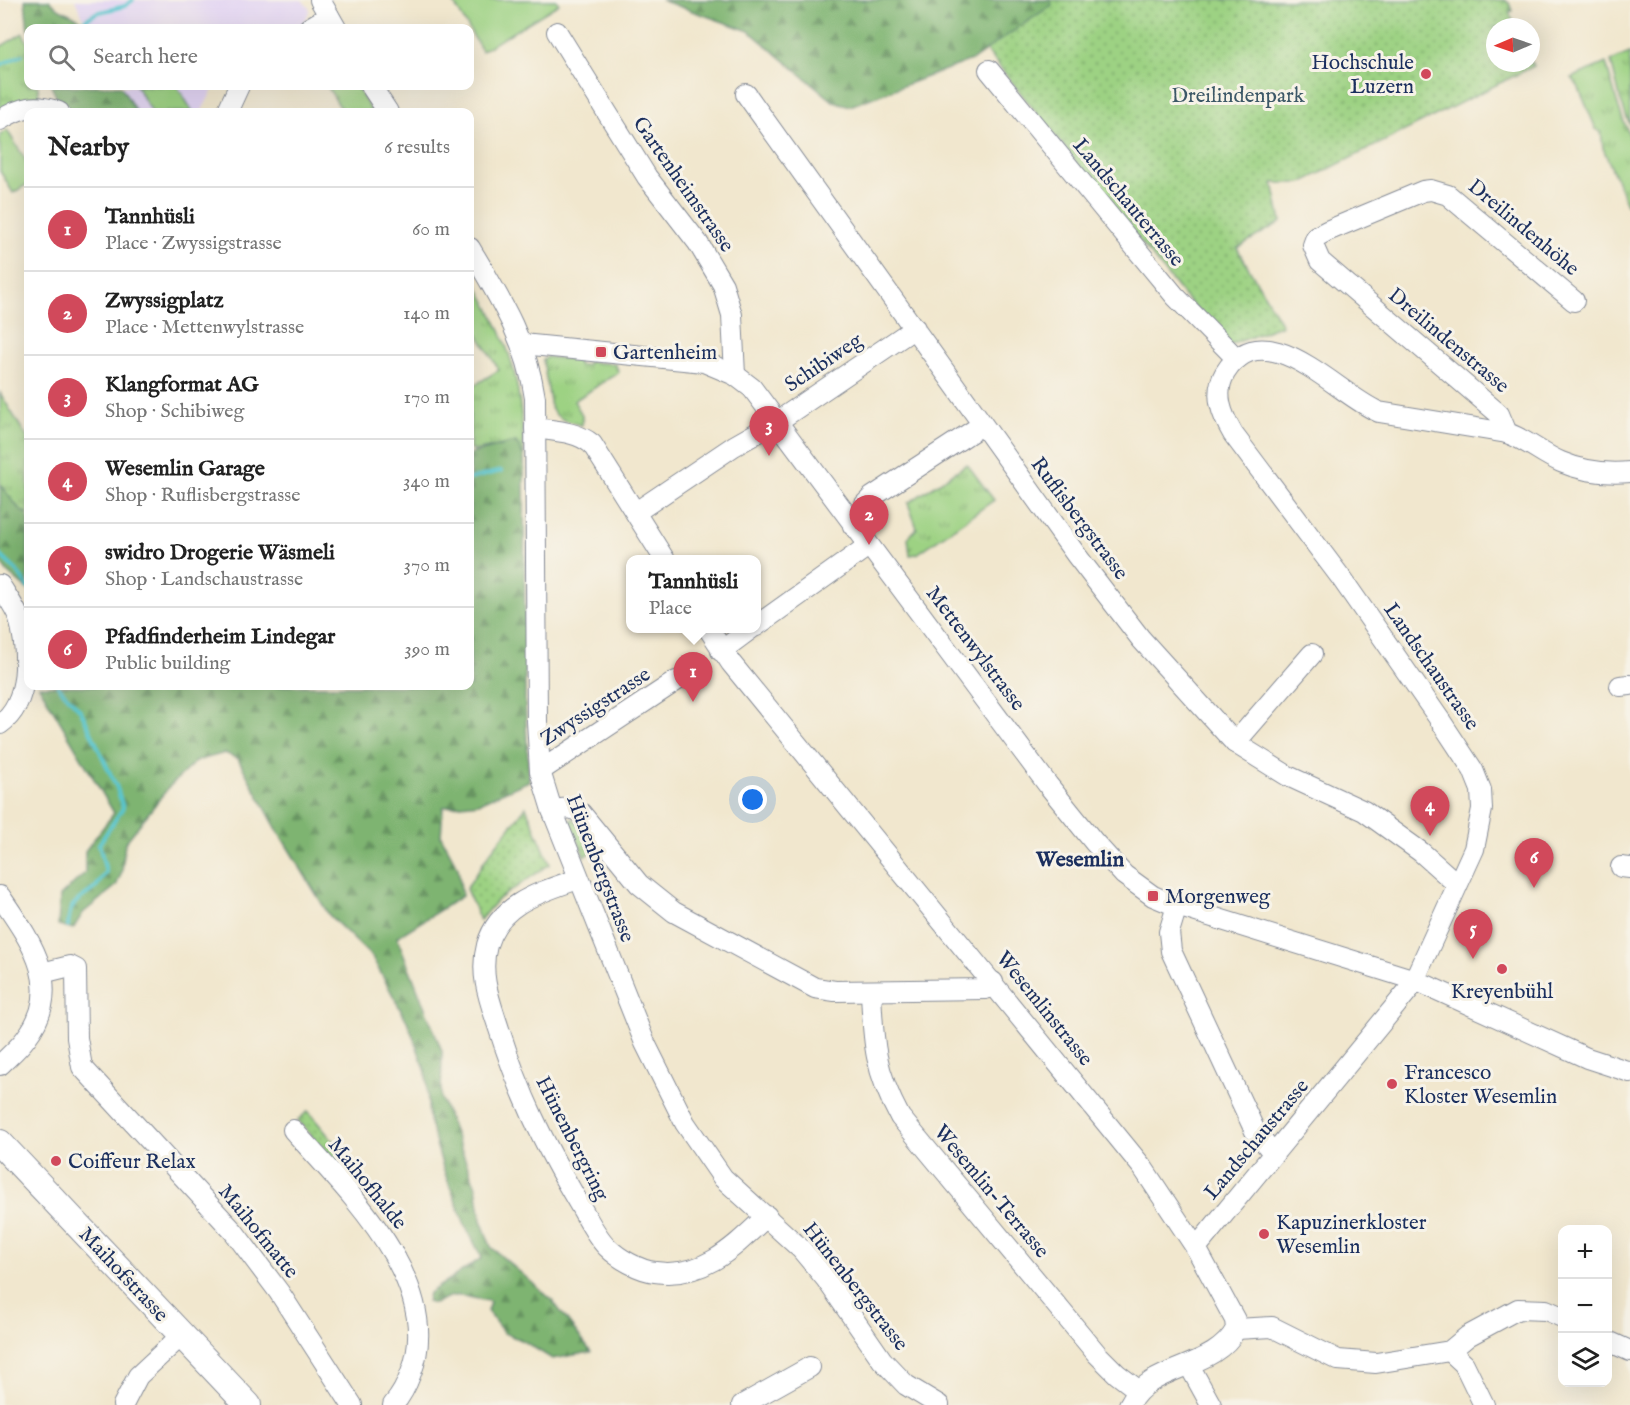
<!DOCTYPE html>
<html lang="en">
<head>
<meta charset="utf-8">
<style>
	:root { --surface:#fff; --page:#f2f2f2; --text:#222; --muted:#767676; --line:#e0e0e0; --accent:#d1495b }
	body { margin:0; font-family:"IM FELL English",serif; background:var(--page); color:var(--text) }
	.controls { position:absolute; right:18px; bottom:18px; display:grid; overflow:hidden; border-radius:12px; box-shadow:0 6px 24px #0002 }
	.controls button { width:54px; height:54px; display:grid; place-items:center; padding:0; border:0; border-bottom:2px solid var(--line); background:var(--surface); color:var(--text); font:30px sans-serif }
	.compass { position:absolute; left:1486px; top:18px; width:54px; height:54px; border-radius:50%; background:var(--surface); box-shadow:0 6px 24px #0002; rotate:268deg }
	.you { position:absolute; left:753px; top:800px; width:21px; height:21px; margin:-15px; border:4px solid #fff; border-radius:50%; background:#1a73e8; box-shadow:0 0 0 9px #1a73e833 }
	.badge { display:grid; place-items:center; width:39px; height:39px; border-radius:50%; background:var(--accent); color:#fff; font-size:20px; font-weight:700 }
	.pin { position:absolute; translate:-50% -50px; filter:drop-shadow(0 2px 3px #0008) }
	.pin::after { content:''; position:absolute; top:32px; width:21px; height:18px; background:inherit; clip-path:polygon(0 0,100% 0,50% 100%) }
	.popup { position:absolute; left:626px; top:555px; width:135px; height:78px; box-sizing:border-box; display:grid; place-content:center; border-radius:12px; background:var(--surface); filter:drop-shadow(0 2px 4px #0005); font-size:20px; white-space:nowrap; color:var(--muted) }
	.popup b { font-size:22px; color:var(--text) }
	.popup::after { content:''; position:absolute; left:50%; top:100%; margin-left:-12px; border:12px solid transparent; border-top-color:var(--surface) }
	.list { margin:0; padding:0; list-style:none }
	h2 { display:flex; justify-content:space-between; align-items:center; height:78px; margin:0; padding:0 24px; font-size:26px }
	h2 small { font-size:20px; font-weight:400; color:var(--muted) }
	.list li { display:grid; grid-template-columns:39px 1fr auto; gap:18px; align-items:center; box-sizing:border-box; height:84px; padding:0 24px; border-top:2px solid var(--line) }
	.list b { display:block; font-size:22px; white-space:nowrap }
	.list p { margin:0; font-size:20px; white-space:nowrap; color:var(--muted) }
	.list em { font-size:20px; font-style:normal; color:var(--muted) }
	.icon { flex:none; width:33px; height:33px; fill:none; stroke:currentColor; stroke-width:2; stroke-linecap:round; stroke-linejoin:round }
	.map { position:relative; flex:none; width:1630px; height:1405px; overflow:hidden }
	.search { position:absolute; background:var(--surface); box-shadow:0 6px 24px #0002; left:24px; top:24px; width:450px; height:66px; display:flex; align-items:center; gap:15px; box-sizing:border-box; padding:0 21px; border-radius:12px; color:var(--muted); font-size:22px }
	.panel { position:absolute; background:var(--surface); box-shadow:0 6px 24px #0002; left:24px; top:108px; width:450px; height:582px; border-radius:12px }
	.map>svg:first-child { display:block }
</style>
</head>
<body>
<div class="map">
<svg width="1630" height="1405" viewBox="0 0 1630 1405">
	<defs>
		<pattern id="grass-tufts" width="24" height="20" patternUnits="userSpaceOnUse" patternTransform="scale(1.5)"><rect width="24" height="20" fill="#9dd283"/><path d="M3 7l-1-3M5 7V3M7 7l1-3M15 17l-1-3M17 17v-4M19 17l1-3" fill="none" stroke="#7fab6e"/></pattern>
		<pattern id="forest-firs" width="22" height="20" patternUnits="userSpaceOnUse" patternTransform="scale(1.5)"><rect width="22" height="20" fill="#7eb471"/><path d="M5 1l3.5 6h-7zM16 11l3.5 6h-7z" fill="#669360"/></pattern>
		<pattern id="park-dots" width="8" height="8" patternUnits="userSpaceOnUse" patternTransform="scale(1.5)"><rect width="8" height="8" fill="#9dd283"/><path d="M2 2h.1M6 6h.1" fill="none" stroke="#7fab6e" stroke-width="1.8" stroke-linecap="round"/></pattern>
	</defs>
	<rect width="100%" height="100%" fill="#f7f3e8"/>
	<filter id="ink" filterUnits="userSpaceOnUse"><feTurbulence type="fractalNoise" baseFrequency=".0167" numOctaves="2"/><feDisplacementMap in="SourceGraphic" scale="12" xChannelSelector="R" yChannelSelector="G"/><feConvolveMatrix kernelMatrix="1 2 1 2 8 2 1 2 1" color-interpolation-filters="sRGB"/></filter>
	<filter id="wash" filterUnits="userSpaceOnUse"><feTurbulence type="fractalNoise" baseFrequency=".008" numOctaves="4" result="noise"/><feDisplacementMap in="SourceGraphic" scale="24" xChannelSelector="R" yChannelSelector="G"/><feGaussianBlur stdDeviation="1.35" result="paint"/><feColorMatrix in="noise" values="0 0 0 0 0 0 0 0 0 0 0 0 0 0 0 0 0 1.4 0 .05"/><feComposite in="paint" operator="in"/></filter>
	<g filter="url(#wash)">
		<rect width="100%" height="100%" fill="#f1e7ce"/>
		<g fill="#e2d4f3">
			<polygon points="75,0 302,0 310,9 306,19 298,28 88,28"/>
			<polygon points="121,86 215,86 201,112 136,112"/>
		</g>
		<g fill="url(#grass-tufts)" stroke="#5c8070" stroke-width="1.5">
			<polygon points="23,33 28,44 28,86 38,86 39,96 28,98 0,113 0,47"/>
			<polygon points="1630,53 1630,126 1621,102 1611,61"/>
			<polygon points="1606,63 1619,109 1630,137 1630,211 1603,148 1601,132 1596,129 1578,86 1571,78"/>
			<polygon points="327,86 356,86 372,112 343,112"/>
			<path d="M470 273C511 345 521 375 524 457L516 442 474 451 470 449V388L499 370 470 321Z"/>
			<path d="M547 357 578 360V365H587V362L615 364 619 372 574 401 582 415V425C569 422 557 420 551 408L543 360Z"/>
			<polygon points="0,393 28,439 28,514 21,511 0,485"/>
			<polygon points="967,464 994,500 917,554 910,555 908,538 917,528 908,503"/>
			<polygon points="573,818 598,849 584,856 570,821"/>
		</g>
		<g fill="url(#forest-firs)" stroke="#4c7268" stroke-width="1.5">
			<path d="M25 0H49C63 16 78 12 88 28H28V32Z"/>
			<polygon points="661,0 1050,0 1052,5 974,59 850,106 833,101 749,31"/>
			<polygon points="51,86 121,86 136,112 72,112 60,104"/>
			<path d="M516 442 524 457 525 701 529 781 479 803 443 807 441 836 458 868 462 896 397 937 442 1051 441 1098 476 1187 481 1220 491 1247 552 1300 591 1352 552 1359 525 1342 504 1333 487 1311 490 1302 488 1301C463 1297 458 1290 434 1304L427 1302 429 1293 482 1258 465 1225 444 1171 429 1120 426 1072 408 1023 372 957 329 915 279 833 238 759 225 753 196 761 169 787 125 843 122 872 116 886 83 913 73 929 58 925 60 896 85 873V851L114 813 39 686H470V454Z"/>
			<polygon points="0,485 21,511 28,514 28,590 8,573 0,562"/>
		</g>
		<g fill="url(#park-dots)" stroke="#5c8070" stroke-width="1.5">
			<polygon points="1050,0 1504,0 1509,3 1512,11 1509,12 1515,25 1519,27 1495,27 1495,63 1531,63 1531,60 1534,66 1301,183 1273,183 1281,222 1237,248 1282,325 1230,345 1184,296 986,50 1052,5"/>
			<polygon points="526,807 550,864 496,901 480,920 466,889 489,854"/>
			<polygon points="308,1111 346,1157 337,1164 298,1120"/>
		</g>
		<g fill="#9dd283" stroke="#5c8070" stroke-width="1.5">
			<polygon points="452,0 556,0 559,4 482,51"/>
			<polygon points="136,86 177,86 193,112 152,112"/>
			<polygon points="7,130 28,164 28,184 13,193 0,171 0,135"/>
		</g>
		<g fill="none" stroke-linecap="round" stroke-linejoin="round">
			<g stroke="#59c6cf" stroke-width="4">
				<polyline points="73,28 96,13 125,6 133,0"/>
				<polyline points="0,65 22,55"/>
				<polyline points="470,479 501,471"/>
				<polyline points="0,555 17,571 28,588"/>
				<path d="M58 686 81 711 117 788 123 808 99 844 106 872C102 877 99 884 95 888 77 903 70 899 68 926"/>
			</g>
		</g>
	</g>
	<g filter="url(#ink)">
		<g fill="none" stroke-linecap="round" stroke-linejoin="round">
			<defs>
				<g id="minor">
					<polyline points="320,0 336,28"/>
					<polyline points="309,28 329,16"/>
					<polyline points="557,32 647,177 698,243 723,285 732,315 735,375"/>
					<polyline points="989,70 1175,296 1237,359"/>
					<polyline points="371,86 388,112"/>
					<polyline points="746,94 1077,556 1141,639 1235,743 1288,776 1364,811 1421,852 1457,884"/>
					<polyline points="227,112 239,86"/>
					<path d="M0 120C21 107 35 103 59 112"/>
					<path d="M470 248C499 297 527 341 535 398L537 721 540 771 552 810 645 1043 685 1123 723 1178 801 1249 826 1279 882 1360 906 1385 939 1405"/>
					<path d="M1574 301 1448 195 1431 190 1423 191 1327 231 1316 237 1313 245 1320 261 1499 414 1507 433C1527 440 1542 454 1561 462 1582 471 1607 474 1630 472"/>
					<polyline points="522,344 704,362 735,375 752,388 1048,785 1094,842 1124,875 1153,896 1177,906 1415,980 1587,1058 1630,1072"/>
					<path d="M535 428C555 431 576 431 592 444L665 560"/>
					<polyline points="636,512 734,446 778,421 915,328"/>
					<polyline points="853,526 865,504 872,497 982,425"/>
					<path d="M0 585C6 595 15 607 19 618 28 651 31 702 0 724"/>
					<polyline points="756,626 868,546"/>
					<path d="M708 628 731 663 1143 1168 1196 1248 1235 1320 1236 1329C1214 1371 1150 1363 1129 1405"/>
					<polyline points="721,651 752,628"/>
					<polyline points="1620,686 1630,685"/>
					<polyline points="1235,743 1312,654"/>
					<polyline points="540,771 676,681"/>
					<polyline points="552,810 571,808 581,813 639,884 674,912 815,988 835,991 986,989 993,982"/>
					<polyline points="1621,867 1630,868"/>
					<path d="M578 879C541 892 499 903 487 945 479 975 490 1001 499 1029 520 1095 543 1142 578 1202 587 1217 595 1235 607 1247 619 1259 639 1270 655 1272 704 1279 735 1246 767 1216"/>
					<path d="M0 896C30 940 66 987 26 1038 19 1048 9 1056 0 1065"/>
					<polyline points="1177,906 1169,932 1171,951 1255,1131 1274,1154"/>
					<polyline points="42,973 70,966 76,969 77,1038 82,1067 234,1232 279,1292 352,1405"/>
					<path d="M871 991C873 1043 875 1071 900 1117L1097 1354 1117 1374 1138 1390"/>
					<path d="M293 1130C346 1190 446 1284 411 1373 407 1384 401 1396 393 1405"/>
					<path d="M1196 1248 1411 987 1474 849 1482 809 1481 790 1473 770 1440 720 1342 579 1233 434C1222 415 1213 394 1225 373 1265 309 1337 395 1379 412L1507 433"/>
					<polyline points="1236,1329 1272,1327 1338,1360 1376,1363 1450,1351 1468,1336 1518,1309 1546,1310 1562,1317"/>
					<polyline points="1608,1341 1630,1351"/>
					<polyline points="1450,1351 1464,1364 1484,1405"/>
					<polyline points="1189,1365 1211,1405"/>
					<polyline points="123,1405 138,1376 182,1335"/>
					<polyline points="742,1405 810,1367"/>
				</g>
				<polyline id="major" points="0,1143 248,1405"/>
			</defs>
			<use href="#minor" stroke="#868b96" stroke-width="22"/>
			<use href="#major" stroke="#868b96" stroke-width="28"/>
			<use href="#minor" stroke="#fff" stroke-width="20"/>
			<use href="#major" stroke="#fff" stroke-width="26"/>
		</g>
	</g>
	<g fill="#d1495b" stroke="#f7f3e8" stroke-width="2">
		<circle cx="1426" cy="74" r="6"/>
		<rect x="595" y="346" width="12" height="12" rx="3"/>
		<rect x="1147" y="890" width="12" height="12" rx="3"/>
		<circle cx="1502" cy="969" r="6"/>
		<circle cx="1392" cy="1084" r="6"/>
		<circle cx="56" cy="1161" r="6"/>
		<circle cx="1264" cy="1234" r="6"/>
	</g>
	<g text-anchor="middle" stroke-width="6" stroke-linejoin="round" paint-order="stroke">
		<g font-size="21" fill="#1b2f5e" stroke="#f7f3e8" text-anchor="start">
			<text x="1414" y="69" text-anchor="end">Hochschule<tspan x="1414" dy="24">Luzern</tspan></text>
			<text x="613" y="359">Gartenheim</text>
			<text x="1165" y="903">Morgenweg</text>
			<text x="1502" y="998" text-anchor="middle">Kreyenbühl</text>
			<text x="1404" y="1079">Francesco<tspan x="1404" dy="24">Kloster Wesemlin</tspan></text>
			<text x="68" y="1168">Coiffeur Relax</text>
			<text x="1276" y="1229">Kapuzinerkloster<tspan x="1276" dy="24">Wesemlin</tspan></text>
		</g>
		<g font-size="21" fill="#3c5867" stroke="#f7f3e8">
			<text x="1238" y="102">Dreilindenpark</text>
		</g>
		<g font-size="21" fill="#1b2f5e" stroke="#f7f3e8">
			<text transform="translate(684 184) rotate(55)" y="7">Gartenheimstrasse</text>
			<text transform="translate(1129 202) rotate(50)" y="7">Landschauterrasse</text>
			<text transform="translate(1524 227) rotate(40)" y="7">Dreilindenhöhe</text>
			<text transform="translate(1449 340) rotate(40)" y="7">Dreilindenstrasse</text>
			<text transform="translate(823 362) rotate(-34)" y="7">Schibiweg</text>
			<text transform="translate(1080 518) rotate(53)" y="7">Ruflisbergstrasse</text>
			<text transform="translate(976 648) rotate(53)" y="7">Mettenwylstrasse</text>
			<text transform="translate(1432 666) rotate(55)" y="7">Landschaustrasse</text>
			<text transform="translate(595 706) rotate(-33)" y="7">Zwyssigstrasse</text>
			<text transform="translate(601 868) rotate(69)" y="7">Hünenbergstrasse</text>
			<text transform="translate(1045 1008) rotate(51)" y="7">Wesemlinstrasse</text>
			<text transform="translate(573 1138) rotate(63)" y="7">Hünenbergring</text>
			<text transform="translate(1256 1139) rotate(-50)" y="7">Landschaustrasse</text>
			<text transform="translate(368 1183) rotate(51)" y="7">Maihofhalde</text>
			<text transform="translate(992 1191) rotate(50)" y="7">Wesemlin-Terrasse</text>
			<text transform="translate(259 1231) rotate(51)" y="7">Maihofmatte</text>
			<text transform="translate(124 1274) rotate(47)" y="7">Maihofstrasse</text>
			<text transform="translate(856 1286) rotate(52)" y="7">Hünenbergstrasse</text>
		</g>
		<g font-size="22" font-weight="bold" fill="#1b2f5e" stroke="#f7f3e8">
			<text x="1080" y="866">Wesemlin</text>
		</g>
	</g>
</svg>
<div class="controls">
<button>+</button>
<button>−</button>
<button><svg class="icon" aria-label="layers" viewBox="0 0 24 24"><path d="M12 4l9 5-9 5-9-5zM3 14l9 5 9-5"/></svg></button>
</div>
<svg class="compass" viewBox="-18 -18 36 36"><path d="M0-13l5 13h-10z" fill="#e53935"/><path d="M0 13l5-13h-10z" fill="#767676"/></svg>
<div class="you"></div>
<div class="pin badge" style="left:693px;top:702px">1</div>
<div class="popup"><b>Tannhüsli</b>Place</div>
<div class="pin badge" style="left:869px;top:545px">2</div>
<div class="pin badge" style="left:769px;top:456px">3</div>
<div class="pin badge" style="left:1430px;top:836px">4</div>
<div class="pin badge" style="left:1473px;top:959px">5</div>
<div class="pin badge" style="left:1534px;top:888px">6</div>
<div class="search"><svg class="icon" aria-label="search" viewBox="0 0 24 24"><circle cx="10" cy="10" r="6"/><path d="M15 15l6 6"/></svg>Search here</div>
<section class="panel">
<h2>Nearby<small>6 results</small></h2>
<ul class="list">
<li><span class="badge">1</span><div><b>Tannhüsli</b><p>Place · Zwyssigstrasse</p></div><em>60 m</em></li>
<li><span class="badge">2</span><div><b>Zwyssigplatz</b><p>Place · Mettenwylstrasse</p></div><em>140 m</em></li>
<li><span class="badge">3</span><div><b>Klangformat AG</b><p>Shop · Schibiweg</p></div><em>170 m</em></li>
<li><span class="badge">4</span><div><b>Wesemlin Garage</b><p>Shop · Ruflisbergstrasse</p></div><em>340 m</em></li>
<li><span class="badge">5</span><div><b>swidro Drogerie Wäsmeli</b><p>Shop · Landschaustrasse</p></div><em>370 m</em></li>
<li><span class="badge">6</span><div><b>Pfadfinderheim Lindegar</b><p>Public building</p></div><em>390 m</em></li>
</ul>
</section>
</div>
</body>
</html>
